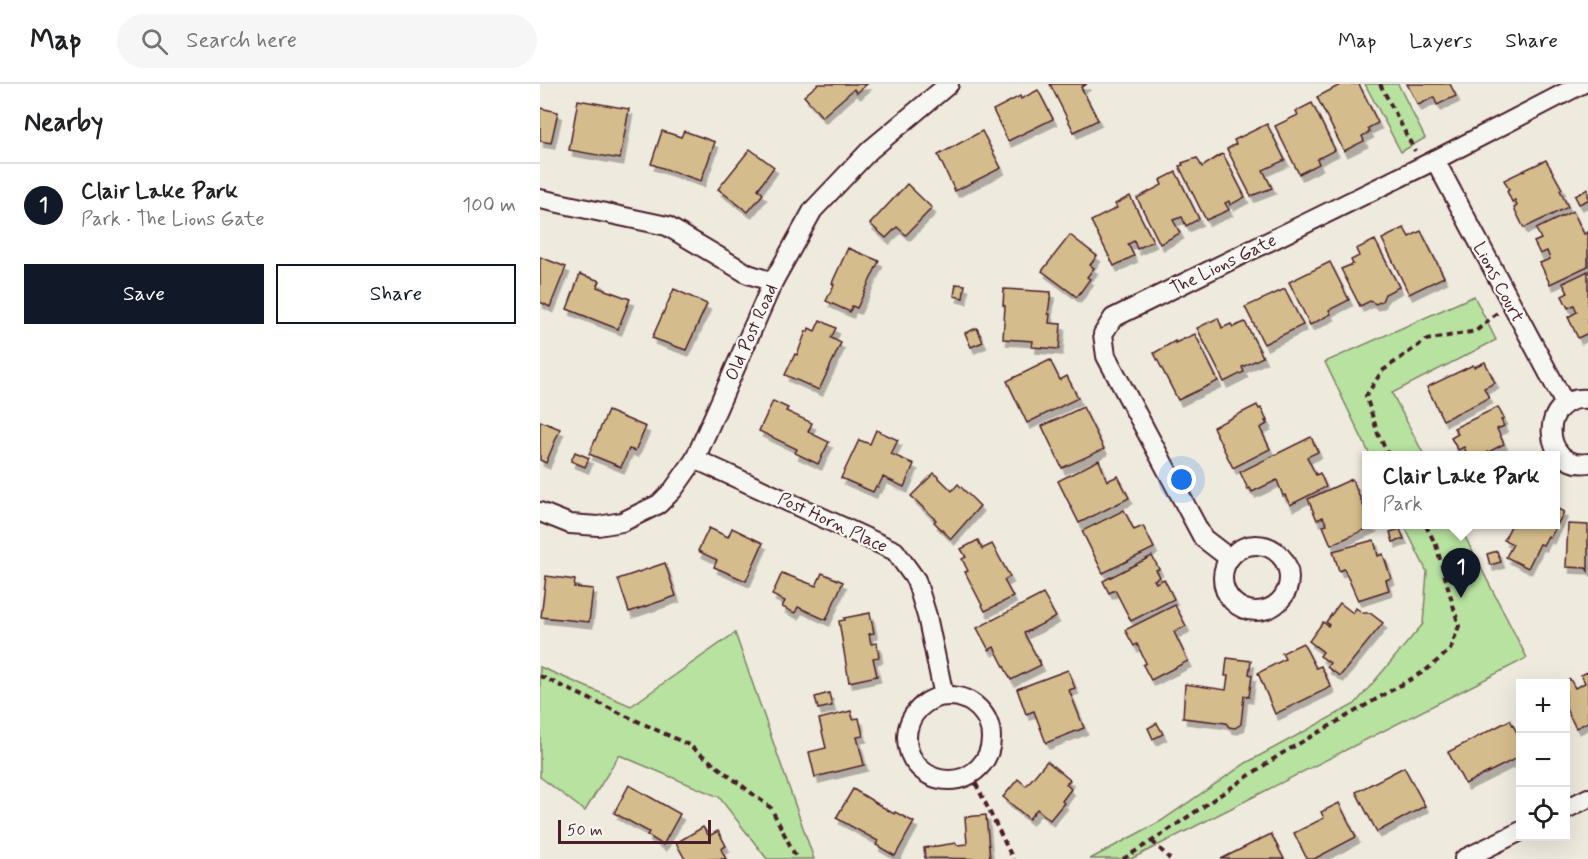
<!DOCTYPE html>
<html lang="en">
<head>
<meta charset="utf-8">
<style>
	:root { --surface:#fff; --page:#f6f6f6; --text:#202124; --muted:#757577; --line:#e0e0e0; --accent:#111827 }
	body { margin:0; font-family:Mynerve,sans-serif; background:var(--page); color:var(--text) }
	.controls { position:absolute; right:18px; bottom:18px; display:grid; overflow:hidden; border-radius:0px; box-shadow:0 6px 24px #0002 }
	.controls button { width:54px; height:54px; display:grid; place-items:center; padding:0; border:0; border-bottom:2px solid var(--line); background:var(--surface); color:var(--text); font:30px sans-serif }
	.scale { position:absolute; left:18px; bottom:15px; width:153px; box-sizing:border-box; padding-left:6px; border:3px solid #4a1f2b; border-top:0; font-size:16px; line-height:21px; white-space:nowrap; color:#4a1f2b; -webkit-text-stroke:4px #f6f6f2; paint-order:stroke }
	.you { position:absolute; left:642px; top:396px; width:21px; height:21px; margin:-15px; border:4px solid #fff; border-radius:50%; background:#1a73e8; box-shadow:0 0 0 9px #1a73e833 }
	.badge { display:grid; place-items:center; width:39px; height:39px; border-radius:50%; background:var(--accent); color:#fff; font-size:20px; font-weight:700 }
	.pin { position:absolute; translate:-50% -50px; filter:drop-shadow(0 2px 3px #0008) }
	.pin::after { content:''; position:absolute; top:32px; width:21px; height:18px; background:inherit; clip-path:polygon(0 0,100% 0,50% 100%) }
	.popup { position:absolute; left:822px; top:367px; width:198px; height:78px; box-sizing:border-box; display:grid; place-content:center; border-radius:0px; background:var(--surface); filter:drop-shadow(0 2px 4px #0005); font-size:20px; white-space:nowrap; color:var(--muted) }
	.popup b { font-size:22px; color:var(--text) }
	.popup::after { content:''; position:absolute; left:50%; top:100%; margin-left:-12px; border:12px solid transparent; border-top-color:var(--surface) }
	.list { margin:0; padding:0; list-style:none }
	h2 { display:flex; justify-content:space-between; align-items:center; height:78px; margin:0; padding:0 24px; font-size:26px }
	h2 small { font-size:20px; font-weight:400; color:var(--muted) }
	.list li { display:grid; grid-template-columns:39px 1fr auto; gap:18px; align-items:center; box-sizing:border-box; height:84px; padding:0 24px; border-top:2px solid var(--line) }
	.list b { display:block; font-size:22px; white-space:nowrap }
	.list p { margin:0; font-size:20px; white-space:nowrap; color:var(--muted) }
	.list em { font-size:20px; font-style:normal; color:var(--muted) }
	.actions { display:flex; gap:12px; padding:18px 24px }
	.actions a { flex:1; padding:14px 0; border:2px solid var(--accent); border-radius:0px; text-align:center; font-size:21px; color:var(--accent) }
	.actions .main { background:var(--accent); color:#fff }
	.icon { flex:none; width:33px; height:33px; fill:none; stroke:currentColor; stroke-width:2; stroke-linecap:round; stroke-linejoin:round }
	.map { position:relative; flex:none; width:1048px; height:775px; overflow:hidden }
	header { display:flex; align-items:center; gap:36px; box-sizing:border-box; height:84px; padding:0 30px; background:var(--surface); border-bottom:2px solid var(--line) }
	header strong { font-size:28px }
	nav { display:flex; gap:33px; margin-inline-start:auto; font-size:21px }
	.search { width:420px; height:54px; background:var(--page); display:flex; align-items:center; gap:15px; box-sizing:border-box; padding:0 21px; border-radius:33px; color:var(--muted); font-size:22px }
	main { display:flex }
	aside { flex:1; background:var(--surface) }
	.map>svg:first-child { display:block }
</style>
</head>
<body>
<header>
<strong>Map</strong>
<div class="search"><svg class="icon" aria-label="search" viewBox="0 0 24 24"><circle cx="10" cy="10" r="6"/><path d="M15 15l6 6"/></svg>Search here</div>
<nav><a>Map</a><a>Layers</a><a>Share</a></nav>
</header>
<main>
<aside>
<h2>Nearby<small></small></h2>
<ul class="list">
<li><span class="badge">1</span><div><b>Clair Lake Park</b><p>Park · The Lions Gate</p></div><em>100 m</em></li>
</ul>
<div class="actions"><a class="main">Save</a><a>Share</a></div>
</aside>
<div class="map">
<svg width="1048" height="775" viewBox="0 0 1048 775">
	<defs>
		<filter id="shadow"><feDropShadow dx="3.5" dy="6" stdDeviation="0" flood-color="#0004"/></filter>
	</defs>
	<rect width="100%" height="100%" fill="#efeade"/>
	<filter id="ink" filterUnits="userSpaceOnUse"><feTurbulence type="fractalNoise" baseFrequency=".0167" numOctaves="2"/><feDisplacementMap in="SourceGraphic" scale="12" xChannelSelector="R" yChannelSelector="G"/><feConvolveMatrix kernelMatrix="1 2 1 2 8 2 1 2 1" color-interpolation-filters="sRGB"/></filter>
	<g filter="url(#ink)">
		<g fill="#b7e2a0" stroke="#808066" stroke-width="1.5">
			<polygon points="825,0 858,0 885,54 861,68"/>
			<polygon points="934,212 956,256 852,309 884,371 830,371 785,278"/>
			<polygon points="864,441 919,441 987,574 591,775 550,775 621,737 706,679 815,620 883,540 887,488"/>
			<polygon points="195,549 274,775 227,775 179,713 79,671 45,727 0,693 0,583 91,622"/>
		</g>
		<g fill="#d5bc8c" stroke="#4a1f2b" stroke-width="1.5" filter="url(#shadow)">
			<polygon points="278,0 327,0 317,9 314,5 282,33 264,12"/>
			<polygon points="510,0 547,0 541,3 558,36 534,48"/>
			<polygon points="802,0 819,0 838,39 828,44 830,48 822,52 824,57 804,67 777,13"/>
			<polygon points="867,0 910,0 916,12 897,21 894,13 878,21"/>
			<polygon points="498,6 513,35 468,57 453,26 480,12 481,15"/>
			<polygon points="38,16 89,25 80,75 29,66"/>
			<polygon points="772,19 795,66 777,75 779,80 759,90 735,42 758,31 756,27"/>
			<polygon points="0,24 18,28 11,59 0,57"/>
			<polygon points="727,40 745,76 723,86 732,104 711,112 687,65 696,60 694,56"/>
			<polygon points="122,47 141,53 144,47 175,58 161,97 111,80"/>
			<polygon points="442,47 461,84 415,107 398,71"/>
			<polygon points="210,65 234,83 218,105 223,110 208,128 178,105"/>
			<polygon points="682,70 684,72 705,113 690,121 689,117 685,119 689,126 666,136 639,82 643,81 642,79 657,74 662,83"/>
			<polygon points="1006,76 1022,105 1020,106 1028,123 984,144 974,124 977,122 975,116 972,118 967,107 969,106 964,96"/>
			<polygon points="636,88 659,135 646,142 642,133 633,136 640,149 620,160 597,114 622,101 620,96"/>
			<polygon points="367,100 392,124 366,151 357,143 346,154 330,140"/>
			<polygon points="1048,105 1048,116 1039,120 1035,112"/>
			<polygon points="590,112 613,157 597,165 594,157 588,160 594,172 574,182 551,137 577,124 575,120"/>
			<polygon points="1033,127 1044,150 1048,148 1048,182 1010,200 1000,179 1010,175 1007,167 1000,170 994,158 1001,155 996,145"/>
			<polygon points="864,144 869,153 881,147 904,193 869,210 842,155"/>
			<polygon points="530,151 557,172 550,181 554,184 547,193 550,195 537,213 502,187"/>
			<polygon points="835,156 859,203 845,210 842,217 836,220 830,217 820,222 801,185 813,180 811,176 819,172 816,165"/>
			<polygon points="308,164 339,177 317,224 312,222 310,228 286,217 294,201 292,199"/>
			<polygon points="0,173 26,183 10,223 0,218"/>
			<polygon points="790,178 809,216 789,226 791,230 770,241 749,198"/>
			<polygon points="1048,187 1048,249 1038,254 1028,233 1037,228 1034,221 1028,224 1022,212 1028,209 1023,199"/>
			<polygon points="40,190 60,197 57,203 90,215 78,245 27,225"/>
			<polygon points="416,200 425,201 423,214 414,212"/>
			<polygon points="134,205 167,220 146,266 112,254"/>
			<polygon points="464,205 511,208 508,230 510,230 509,239 521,240 519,265 492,263 493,257 463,255 465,222 463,221"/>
			<polygon points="745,205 763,241 724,260 705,223"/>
			<polygon points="678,234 682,244 691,240 693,243 705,238 723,273 702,283 704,288 684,298 657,244"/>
			<polygon points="280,236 296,244 291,254 301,259 279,306 245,291 255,270 257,271 266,247 268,248 269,244 275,247"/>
			<polygon points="437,244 443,258 431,263 425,249"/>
			<polygon points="655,250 678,297 638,316 614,269 635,257 635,259"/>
			<polygon points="510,276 520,296 527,292 538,314 487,339 467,297"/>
			<polygon points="945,278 955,299 944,304 949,314 903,336 887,303 933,281 934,283"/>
			<polygon points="233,317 248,324 246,327 272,339 268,348 289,358 278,380 255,369 257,365 219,347"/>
			<polygon points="717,321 719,325 721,324 727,337 725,337 727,340 720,344 730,365 693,384 673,343"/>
			<polygon points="543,323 564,365 522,384 502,342"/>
			<polygon points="958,323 964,335 961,336 964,342 957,345 964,360 941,372 928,372 924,363 918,366 911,354 918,350 914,344"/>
			<polygon points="68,327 106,343 95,367 89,365 81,383 49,370"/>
			<polygon points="0,337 20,345 6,379 0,376"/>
			<polygon points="336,346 358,356 351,370 374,380 364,403 343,393 338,403 336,402 333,408 301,394 319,356 330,360"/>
			<polygon points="771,353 778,368 767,373 776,391 780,389 786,403 750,421 745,411 743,412 737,396 712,408 710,404 708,405 700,388"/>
			<polygon points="35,368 49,374 45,383 31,377"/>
			<polygon points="559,376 567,397 578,392 589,414 539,439 518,397"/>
			<polygon points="394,389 412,407 418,400 440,422 411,455 394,438 396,436 371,412"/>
			<polygon points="812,395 826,428 826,440 833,442 791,461 783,442 787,441 783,433 777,436 768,415"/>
			<polygon points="1016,424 1024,428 1010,454 1008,452 1003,461 1000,460 988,484 966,473 973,460 964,456 972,440 1016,440"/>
			<polygon points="584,426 594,446 603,442 614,464 563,489 542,447"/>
			<polygon points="1028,440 1048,441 1048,487 1046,484 1026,483"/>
			<polygon points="169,444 188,453 192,444 223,459 206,497 174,483 177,476 158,467"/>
			<polygon points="860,445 864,455 853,458 850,448"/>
			<polygon points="438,456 442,465 452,460 470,493 464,496 473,513 445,527 425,488 428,487 422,475 426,473 421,465"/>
			<polygon points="834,456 838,472 843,470 851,494 846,496 849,506 818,516 804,485 799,487 793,467"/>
			<polygon points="957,467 961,478 950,481 947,470"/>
			<polygon points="612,472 619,485 616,486 620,493 614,496 616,499 624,495 634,515 591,537 575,506 569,509 563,497"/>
			<polygon points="125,479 136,512 89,528 78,495"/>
			<polygon points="242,489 276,502 282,489 303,498 286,536 258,523 255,529 242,523 245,517 232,511"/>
			<polygon points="6,492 35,496 34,503 53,505 49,538 1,533"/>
			<polygon points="503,510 516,533 484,549 501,581 471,596 454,563 449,566 437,544"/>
			<polygon points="800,519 813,529 816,524 823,529 830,529 843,539 800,592 787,583 790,579 780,572 783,568 769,557 783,538 788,542 789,541 786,538"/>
			<polygon points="635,521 646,542 634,548 648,577 611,596 603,581 606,579 597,560 594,562 585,546"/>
			<polygon points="330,529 334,549 329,550 331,560 337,559 339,573 333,574 337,592 309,598 299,537 305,536 304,534"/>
			<polygon points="763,559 776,584 781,582 791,603 735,630 718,589 745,575 742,569"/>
			<polygon points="687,574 711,577 709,590 712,591 709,613 704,612 701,640 695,644 689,643 686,639 643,634 645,600 686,606 688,592 685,592"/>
			<polygon points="528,586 535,604 529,606 544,644 506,659 494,627 486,630 477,605"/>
			<polygon points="1048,588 1048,638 1036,644 1026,625 1026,600 1022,600 1030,595 1035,604 1045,599 1041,591"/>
			<polygon points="289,609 292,622 278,625 275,613"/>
			<polygon points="311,627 313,635 319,634 323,652 317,653 324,681 275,693 269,668 286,664 279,635"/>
			<polygon points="970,636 981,656 981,672 925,700 908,668"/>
			<polygon points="617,639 623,650 613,655 608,644"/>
			<polygon points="507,677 530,696 526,700 531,705 522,717 524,719 510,736 497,725 489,735 463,713 478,695 486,702"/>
			<polygon points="864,683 885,722 837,748 816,708"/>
			<polygon points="89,701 140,730 123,761 107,751 109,748 74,729"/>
			<polygon points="313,705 354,730 355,728 374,738 355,772 336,761 338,757 296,734"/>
			<polygon points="799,719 816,753 774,775 767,775 754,749 784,734 781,728"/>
			<polygon points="446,731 450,775 385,774 384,764 416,759 417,761 427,760 425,733"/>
			<polygon points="163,743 169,752 178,747 186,762 181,765 186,775 145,775 136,759"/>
			<polygon points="731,750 744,775 681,775"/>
		</g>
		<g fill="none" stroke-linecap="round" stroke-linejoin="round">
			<defs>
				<g id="street">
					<polyline points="895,76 1025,320"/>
					<polyline points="0,115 127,142 208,190 233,198"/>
					<path d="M1048 315C997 311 1002 386 1048 379"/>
					<polyline points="155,375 355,467 376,496 387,532 404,612"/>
					<polyline points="0,428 30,440 58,442 82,438 119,420 133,406 155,375 233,198 273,126 330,66 409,0"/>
					<circle cx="716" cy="494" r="33"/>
					<polyline points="689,474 663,454 566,272 563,250 573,234 895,76 1042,0"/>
					<circle cx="409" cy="654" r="42"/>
					<polyline points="1026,725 1048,714"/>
					<polyline points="924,775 981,747"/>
				</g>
			</defs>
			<use href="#street" stroke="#4a1f2b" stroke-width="22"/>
			<g stroke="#4a1f2b" stroke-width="4" stroke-dasharray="6 4.5" stroke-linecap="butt">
				<polyline points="840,0 875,67"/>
				<polyline points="849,372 838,350 826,312 842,287 886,256 936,247 957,229"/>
				<polyline points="0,592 149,661 231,724 257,775"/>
				<polyline points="431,690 473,775"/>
				<polyline points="612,757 630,775"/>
				<polyline points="583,775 612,757 741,670 885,587 910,566 919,542 896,461 885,440"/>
			</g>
			<use href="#street" stroke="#f6f6f2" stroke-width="18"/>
		</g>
	</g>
	<g text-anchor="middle" stroke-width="4.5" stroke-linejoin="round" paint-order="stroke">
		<g font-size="18" fill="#4a1f2b" stroke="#f6f6f2">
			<text transform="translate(683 180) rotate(-26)" y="6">The Lions Gate</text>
			<text transform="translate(959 198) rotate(62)" y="6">Lions Court</text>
			<text transform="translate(211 248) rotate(-66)" y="6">Old Post Road</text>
			<text transform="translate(293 438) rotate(25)" y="6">Post Horn Place</text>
		</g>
	</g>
</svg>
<div class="controls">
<button>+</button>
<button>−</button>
<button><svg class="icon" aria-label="locate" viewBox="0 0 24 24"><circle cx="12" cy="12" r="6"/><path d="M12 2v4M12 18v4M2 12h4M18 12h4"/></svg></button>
</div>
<div class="scale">50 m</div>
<div class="you"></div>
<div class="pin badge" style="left:921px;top:514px">1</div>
<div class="popup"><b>Clair Lake Park</b>Park</div>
</div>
</main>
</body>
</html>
